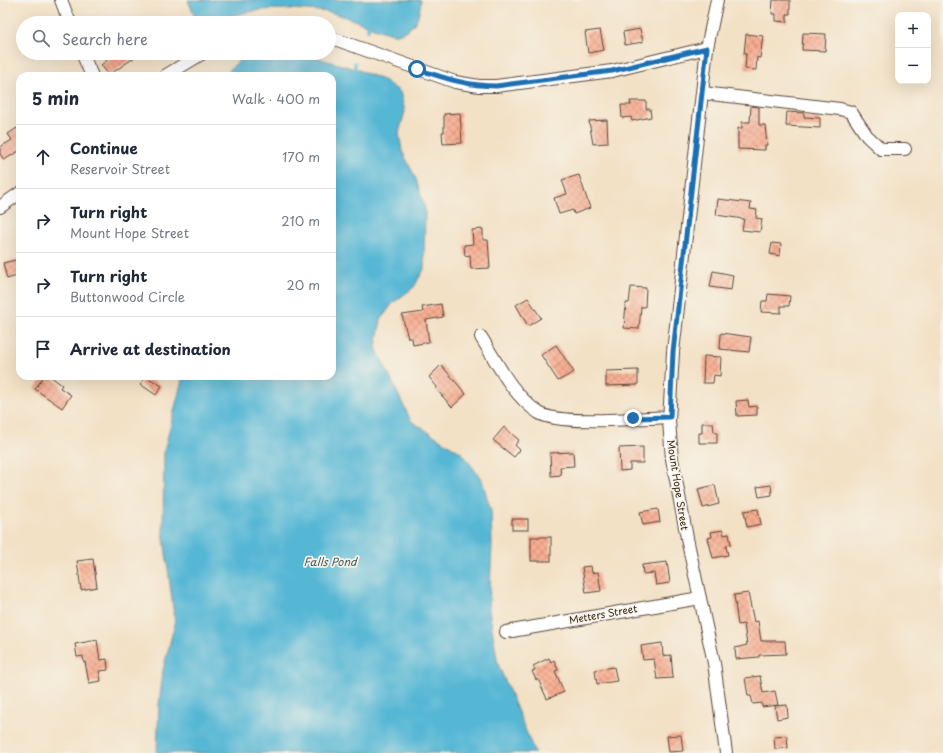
<!DOCTYPE html>
<html lang="en">
<head>
<meta charset="utf-8">
<style>
	:root { --surface:#fff; --page:#f2f2f3; --text:#1f2937; --muted:#747a83; --line:#e0e1e3 }
	body { margin:0; font-family:"Playpen Sans",sans-serif; background:var(--page); color:var(--text) }
	.controls { position:absolute; right:12px; top:12px; display:grid; overflow:hidden; border-radius:8px; box-shadow:0 4px 16px #0002 }
	.controls button { width:36px; height:36px; display:grid; place-items:center; padding:0; border:0; border-bottom:1px solid var(--line); background:var(--surface); color:var(--text); font:20px sans-serif }
	.stop { position:absolute; width:12px; height:12px; margin:-9px; border:3px solid #1f6fb2; border-radius:50%; background:#fff }
	.stop.end { background:#1f6fb2; border-color:#fff; box-shadow:0 1px 4px #0008 }
	.list { margin:0; padding:0; list-style:none }
	h2 { display:flex; justify-content:space-between; align-items:center; height:52px; margin:0; padding:0 16px; font-size:17px }
	h2 small { font-size:13px; font-weight:400; color:var(--muted) }
	.list li { display:grid; grid-template-columns:26px 1fr auto; gap:12px; align-items:center; box-sizing:border-box; height:64px; padding:0 16px; border-top:1px solid var(--line) }
	.list b { display:block; font-size:15px; white-space:nowrap }
	.list p { margin:0; font-size:13px; white-space:nowrap; color:var(--muted) }
	.list em { font-size:13px; font-style:normal; color:var(--muted) }
	.icon { flex:none; width:22px; height:22px; fill:none; stroke:currentColor; stroke-width:2; stroke-linecap:round; stroke-linejoin:round }
	.map { position:relative; flex:none; width:943px; height:753px; overflow:hidden }
	.search { position:absolute; background:var(--surface); box-shadow:0 4px 16px #0002; left:16px; top:16px; width:320px; height:44px; display:flex; align-items:center; gap:10px; box-sizing:border-box; padding:0 14px; border-radius:22px; color:var(--muted); font-size:15px }
	.panel { position:absolute; background:var(--surface); box-shadow:0 4px 16px #0002; left:16px; top:72px; width:320px; height:308px; border-radius:12px }
	.map>svg:first-child { display:block }
</style>
</head>
<body>
<div class="map">
<svg width="943" height="753" viewBox="0 0 943 753">
	<defs>
		<pattern id="building-cross-hatch" width="8" height="8" patternUnits="userSpaceOnUse"><rect width="8" height="8" fill="#f8af93"/><path d="M0 0l8 8M0 8l8-8" fill="none" stroke="#ca8f77"/></pattern>
	</defs>
	<rect width="100%" height="100%" fill="#f7f3e8"/>
	<filter id="ink" filterUnits="userSpaceOnUse"><feTurbulence type="fractalNoise" baseFrequency=".025" numOctaves="2"/><feDisplacementMap in="SourceGraphic" scale="8" xChannelSelector="R" yChannelSelector="G"/><feConvolveMatrix kernelMatrix="1 2 1 2 8 2 1 2 1" color-interpolation-filters="sRGB"/></filter>
	<filter id="wash" filterUnits="userSpaceOnUse"><feTurbulence type="fractalNoise" baseFrequency=".012" numOctaves="4" result="noise"/><feDisplacementMap in="SourceGraphic" scale="16" xChannelSelector="R" yChannelSelector="G"/><feGaussianBlur stdDeviation="0.9" result="paint"/><feColorMatrix in="noise" values="0 0 0 0 0 0 0 0 0 0 0 0 0 0 0 0 0 1.4 0 .05"/><feComposite in="paint" operator="in"/></filter>
	<g filter="url(#wash)">
		<rect width="100%" height="100%" fill="#f3e1c6"/>
		<g fill="#56b7d5" stroke="#48707a">
			<path d="M188 0H421C419 17 416 29 397 34 388 36 344 14 328 12 303 9 267 7 243 13 229 16 217 23 202 23L195 17Z"/>
			<polygon points="262,53 300,53 335,63 359,70 385,81 400,92 405,111 399,133 402,151 416,179 425,209 424,269 414,287 393,303 381,319 376,348 411,421 462,453 482,480 491,511 492,545 489,610 498,664 535,753 157,753 159,705 163,670 175,623 163,530 164,451 183,376 332,376 332,76 226,76 226,73 242,58"/>
		</g>
		<g fill="none" stroke-linecap="round" stroke-linejoin="round">
			<g stroke="#56b7d5" stroke-width="3.5">
				<polyline points="368,20 368,30"/>
				<polyline points="355,72 355,63"/>
			</g>
		</g>
		<g id="blocks">
			<g fill="url(#building-cross-hatch)">
				<polygon points="773,0 790,0 790,14 787,14 787,22 776,21 776,14 772,14"/>
				<polygon points="640,29 643,42 625,45 623,32"/>
				<polygon points="600,30 604,50 588,53 585,32"/>
				<polygon points="803,33 826,34 825,51 802,50"/>
				<polygon points="746,34 763,36 760,58 757,57 756,70 745,69 746,54 744,54"/>
				<polygon points="106,53 141,53 109,75 101,65 110,58"/>
				<polygon points="630,101 646,101 646,109 650,109 651,117 632,121 631,117 622,118 621,105 631,105"/>
				<polygon points="751,106 759,107 759,125 765,125 767,145 765,145 765,150 738,149 738,128 742,128 742,122 750,122"/>
				<polygon points="787,112 804,113 804,117 820,118 820,128 786,126"/>
				<polygon points="460,113 462,143 443,144 442,132 444,132 444,114"/>
				<polygon points="607,120 608,143 593,144 589,121"/>
				<polygon points="17,128 20,133 20,153 19,151 4,160 0,154 0,147 12,140 8,134"/>
				<polygon points="579,175 590,208 574,214 573,210 559,214 554,198 567,194 562,180"/>
				<polygon points="718,199 751,203 750,209 757,210 756,218 762,219 760,232 742,230 744,219 716,215"/>
				<polygon points="483,229 483,240 488,240 490,268 471,269 470,255 465,256 464,245 473,244 472,230"/>
				<polygon points="772,243 781,244 780,256 770,254"/>
				<polygon points="20,259 20,275 7,279 3,263"/>
				<polygon points="713,271 733,275 731,290 710,287"/>
				<polygon points="631,287 646,288 645,307 641,307 639,329 624,328 626,303 629,303"/>
				<polygon points="768,294 790,296 789,306 781,306 781,313 761,312 762,301 767,301"/>
				<polygon points="528,298 541,318 528,326 516,305"/>
				<polygon points="441,304 443,317 426,320 429,342 413,345 412,338 408,338 402,315 423,312 422,307"/>
				<polygon points="721,333 751,337 749,352 720,349"/>
				<polygon points="556,345 574,372 558,381 541,355"/>
				<polygon points="704,356 721,357 720,376 714,375 713,383 703,383"/>
				<polygon points="441,365 466,394 452,407 436,389 437,387 429,377"/>
				<polygon points="638,370 638,385 606,386 606,371"/>
				<polygon points="44,376 50,376 62,385 60,388 71,395 62,408 35,389"/>
				<polygon points="145,376 162,386 156,395 140,384"/>
				<polygon points="748,400 749,407 757,406 757,415 737,416 736,401"/>
				<polygon points="702,423 713,423 714,432 717,432 717,443 699,443 699,433 702,433"/>
				<polygon points="504,427 519,440 515,445 520,450 514,457 493,440"/>
				<polygon points="643,447 643,463 630,463 630,470 620,471 619,448"/>
				<polygon points="573,452 574,466 560,467 561,475 551,476 550,453"/>
				<polygon points="715,485 719,504 703,508 698,489"/>
				<polygon points="771,485 772,495 759,497 757,487"/>
				<polygon points="658,509 660,522 643,525 640,512"/>
				<polygon points="758,509 761,524 747,527 744,511"/>
				<rect x="512" y="519" width="16" height="11"/>
				<polygon points="723,530 724,535 729,534 731,545 726,546 728,555 713,558 708,538 712,537 711,532"/>
				<rect x="531" y="537" width="20" height="24"/>
				<polygon points="93,559 97,587 81,590 77,561"/>
				<polygon points="667,562 670,583 656,585 654,573 643,574 642,565"/>
				<polygon points="591,566 592,573 598,572 601,591 586,593 582,567"/>
				<polygon points="748,593 754,622 758,621 761,641 785,641 786,654 759,655 759,657 736,659 735,648 747,645 744,624 738,625 734,595"/>
				<polygon points="97,640 100,660 107,659 108,670 99,671 101,681 89,683 85,662 84,663 83,656 77,657 75,644"/>
				<polygon points="662,643 663,656 671,655 673,678 657,679 654,659 643,660 641,646"/>
				<polygon points="549,658 551,662 554,660 558,670 555,671 564,692 547,699 538,679 536,680 532,671 535,670 533,666"/>
				<polygon points="614,667 617,681 597,684 595,670"/>
				<polygon points="760,676 763,693 775,691 778,705 762,707 762,703 753,704 751,696 748,696 745,678"/>
				<polygon points="787,705 788,717 777,719 775,706"/>
				<polygon points="681,735 683,751 669,752 667,736"/>
				<polygon points="787,736 788,748 775,749 774,737"/>
			</g>
		</g>
	</g>
	<g filter="url(#ink)">
		<use href="#blocks" fill-opacity="0" stroke="#574537" stroke-width="1"/>
		<g fill="none" stroke-linecap="round" stroke-linejoin="round">
			<defs>
				<g id="minor">
					<polyline points="61,0 70,23"/>
					<polyline points="717,0 707,48 673,352 669,421 672,459 688,543 714,663 726,753"/>
					<polyline points="329,37 455,82 479,86 496,86 612,71 707,48"/>
					<polyline points="82,53 92,76"/>
					<polyline points="165,76 203,53"/>
					<polyline points="703,93 840,109 851,112 867,136 881,149 905,149"/>
					<polyline points="0,207 20,193"/>
					<path d="M481 337C497 363 513 396 539 413 560 426 641 418 669 417"/>
					<polyline points="506,632 700,598"/>
				</g>
			</defs>
			<use href="#minor" stroke="#574537" stroke-width="14"/>
			<use href="#minor" stroke="#fff" stroke-width="12"/>
		</g>
	</g>
	<g fill="none" stroke-linecap="round" stroke-linejoin="round" filter="url(#ink)">
		<path stroke="#1f6fb2" stroke-width="5" d="M417 69C444 78 467 86 496 86L612 71 707 48 673 352 670 417 633 418"/>
	</g>
	<g text-anchor="middle" stroke-width="3.5" stroke-linejoin="round" paint-order="stroke">
		<g font-size="10" fill="#3b2a1e" stroke="#f7f3e8">
			<text transform="translate(678 485) rotate(81)" y="4">Mount Hope Street</text>
			<text transform="translate(603 614) rotate(-10)" y="4">Metters Street</text>
		</g>
		<g font-size="11" font-style="italic" fill="#445b5e" stroke="#f7f3e8">
			<text x="330" y="566">Falls Pond</text>
		</g>
	</g>
</svg>
<div class="controls">
<button>+</button>
<button>−</button>
</div>
<div class="stop" style="left:417px;top:69px"></div>
<div class="stop end" style="left:633px;top:418px"></div>
<div class="search"><svg class="icon" aria-label="search" viewBox="0 0 24 24"><circle cx="10" cy="10" r="6"/><path d="M15 15l6 6"/></svg>Search here</div>
<section class="panel">
<h2>5 min<small>Walk · 400 m</small></h2>
<ul class="list">
<li><svg class="icon" aria-label="ahead" viewBox="0 0 24 24"><path d="M12 20V5M6 11l6-6 6 6"/></svg><div><b>Continue</b><p>Reservoir Street</p></div><em>170 m</em></li>
<li><svg class="icon" aria-label="right" viewBox="0 0 24 24"><path d="M7 20v-9h11M14 6l5 5-5 5"/></svg><div><b>Turn right</b><p>Mount Hope Street</p></div><em>210 m</em></li>
<li><svg class="icon" aria-label="right" viewBox="0 0 24 24"><path d="M7 20v-9h11M14 6l5 5-5 5"/></svg><div><b>Turn right</b><p>Buttonwood Circle</p></div><em>20 m</em></li>
<li><svg class="icon" aria-label="arrive" viewBox="0 0 24 24"><path d="M6 21V4h12l-3 4 3 4H6"/></svg><div><b>Arrive at destination</b></div></li>
</ul>
</section>
</div>
</body>
</html>
